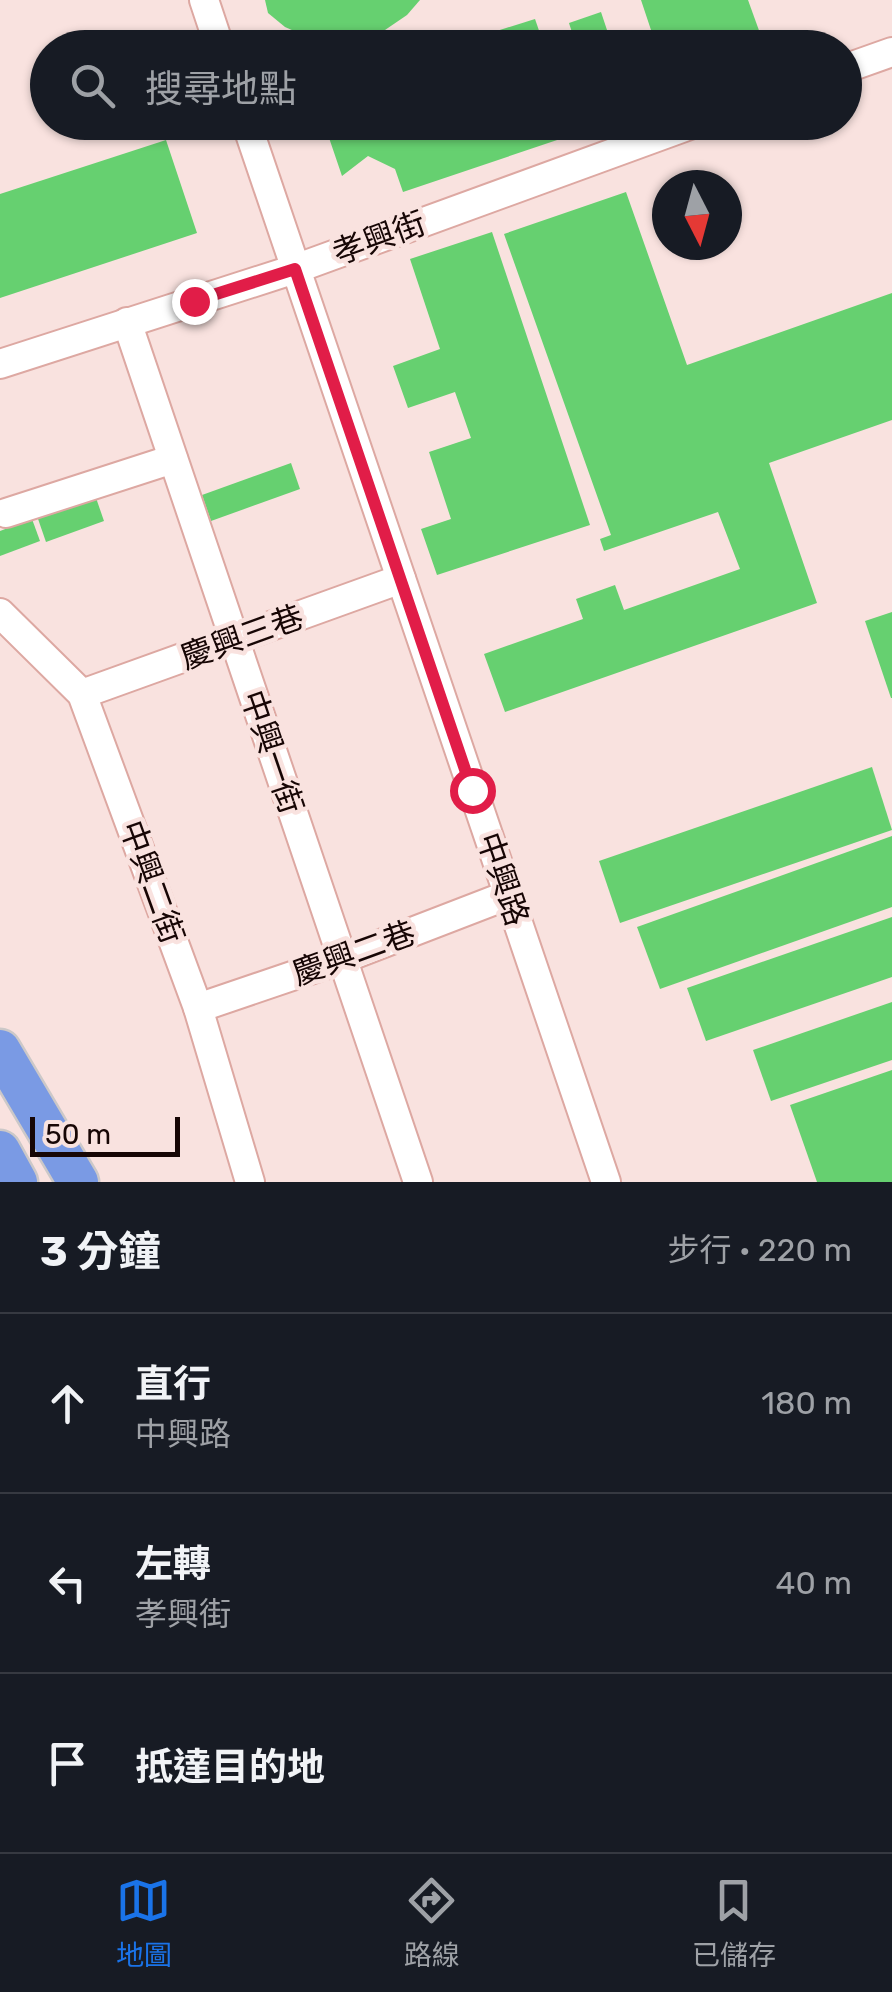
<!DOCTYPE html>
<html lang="zh-TW">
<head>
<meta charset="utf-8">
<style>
	:root { --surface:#171b24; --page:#20242c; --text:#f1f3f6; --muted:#9ea1a6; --line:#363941; --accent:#1a73e8 }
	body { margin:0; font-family:Rubik,"Noto Sans TC",sans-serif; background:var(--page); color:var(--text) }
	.compass { position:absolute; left:652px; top:170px; width:90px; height:90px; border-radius:50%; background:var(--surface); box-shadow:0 2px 8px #0004; rotate:174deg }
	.scale { position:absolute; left:30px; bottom:25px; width:150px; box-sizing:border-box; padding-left:10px; border:5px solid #170605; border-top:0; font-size:28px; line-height:35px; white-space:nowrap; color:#170605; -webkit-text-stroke:8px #f9e2df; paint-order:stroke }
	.stop { position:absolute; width:30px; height:30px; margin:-22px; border:8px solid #e11d48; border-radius:50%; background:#fff }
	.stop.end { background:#e11d48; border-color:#fff; box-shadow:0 2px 10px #0008 }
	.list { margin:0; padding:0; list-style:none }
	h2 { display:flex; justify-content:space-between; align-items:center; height:130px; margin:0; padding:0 40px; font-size:42px }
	h2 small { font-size:32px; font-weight:400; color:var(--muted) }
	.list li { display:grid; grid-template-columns:65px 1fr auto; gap:30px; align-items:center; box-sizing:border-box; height:180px; padding:0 40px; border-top:2px solid var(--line) }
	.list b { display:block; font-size:38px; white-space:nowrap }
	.list p { margin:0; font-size:32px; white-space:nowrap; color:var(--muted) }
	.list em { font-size:32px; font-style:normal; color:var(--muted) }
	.icon { flex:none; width:55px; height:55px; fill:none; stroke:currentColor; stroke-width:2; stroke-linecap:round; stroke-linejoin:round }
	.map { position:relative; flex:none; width:892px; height:1182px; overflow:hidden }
	.search { position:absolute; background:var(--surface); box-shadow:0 2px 8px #0004; left:30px; right:30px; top:30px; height:110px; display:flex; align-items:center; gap:25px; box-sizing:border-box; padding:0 35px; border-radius:55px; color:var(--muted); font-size:38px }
	.sheet { height:670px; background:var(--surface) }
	nav { display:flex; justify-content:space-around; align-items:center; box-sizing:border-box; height:140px; border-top:2px solid var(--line); background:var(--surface); font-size:28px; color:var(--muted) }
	nav a { display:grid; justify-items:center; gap:5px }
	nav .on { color:var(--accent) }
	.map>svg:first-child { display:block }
</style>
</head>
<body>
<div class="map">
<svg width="892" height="1182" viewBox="0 0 892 1182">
	<rect width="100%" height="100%" fill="#f9e2df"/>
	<g fill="#66d070">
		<polygon points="265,0 420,0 407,15 385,30 340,41 310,38 285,27 268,13"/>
		<polygon points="641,0 748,0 761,36 728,48 657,48"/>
		<polygon points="601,12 613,48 577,48 569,23"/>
		<polygon points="535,19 545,48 446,48 446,47"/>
		<polygon points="362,122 571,122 575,134 403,192 395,169 368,156 342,176 325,126"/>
		<polygon points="166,140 197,233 0,298 0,194"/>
		<polygon points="626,192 687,365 892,293 892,420 769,463 817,603 505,712 484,654 583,619 576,599 615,585 624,610 740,569 718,512 604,551 600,539 611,535 504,234"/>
		<polygon points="492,232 590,525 437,575 421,529 451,519 429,452 471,438 455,392 408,408 393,366 440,349 410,259"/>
		<polygon points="291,463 300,489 211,521 202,495"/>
		<polygon points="95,495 104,521 46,542 37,516"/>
		<polygon points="32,519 40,541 0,556 0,531"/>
		<polygon points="892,612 892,698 891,698 865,621"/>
		<polygon points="872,767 892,830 620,923 599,861"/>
		<polygon points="892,836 892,907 660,989 637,927"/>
		<polygon points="892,917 892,977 706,1041 687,988"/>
		<polygon points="892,1002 892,1060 771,1101 753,1050"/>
		<polygon points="892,1070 892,1182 817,1182 790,1105"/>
	</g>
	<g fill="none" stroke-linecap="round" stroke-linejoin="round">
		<defs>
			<g id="minor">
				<polyline points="204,0 220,48"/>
				<polyline points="844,69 892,52"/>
				<polyline points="246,122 606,1182"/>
				<polyline points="127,322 418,1182"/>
				<polyline points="0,364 295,269 698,122"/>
				<polyline points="6,513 173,459"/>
				<polyline points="0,613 82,694 198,1008 250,1182"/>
				<polyline points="82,694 401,579"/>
				<polyline points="198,1008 342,959 508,895"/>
			</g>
			<g id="highway">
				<polyline points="0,1050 78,1182"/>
				<polyline points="0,1151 17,1182"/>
			</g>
		</defs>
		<use href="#minor" stroke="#dda8a2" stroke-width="32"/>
		<use href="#highway" stroke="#ccc8c8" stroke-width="45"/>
		<use href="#minor" stroke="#fff" stroke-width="28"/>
		<use href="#highway" stroke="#7a9ae4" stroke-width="40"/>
	</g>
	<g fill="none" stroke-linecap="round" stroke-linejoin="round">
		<polyline stroke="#e11d48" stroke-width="12" points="194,301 295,269 472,790"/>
	</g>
	<g text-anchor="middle" stroke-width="9" stroke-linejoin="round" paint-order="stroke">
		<g font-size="32" fill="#170605" stroke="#f9e2df">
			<text transform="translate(379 238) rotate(-20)" y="11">孝興街</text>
			<text transform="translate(242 637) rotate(-20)" y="11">慶興三巷</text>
			<text transform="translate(272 752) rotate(71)" y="11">中興一街</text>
			<text transform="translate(503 879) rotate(71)" y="11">中興路</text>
			<text transform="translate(152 882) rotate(70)" y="11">中興二街</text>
			<text transform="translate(354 953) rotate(-20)" y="11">慶興二巷</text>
		</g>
	</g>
</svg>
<svg class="compass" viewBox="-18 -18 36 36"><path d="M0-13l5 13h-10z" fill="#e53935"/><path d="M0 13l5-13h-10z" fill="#9ea1a6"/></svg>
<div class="scale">50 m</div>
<div class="stop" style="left:472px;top:790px"></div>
<div class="stop end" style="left:194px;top:301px"></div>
<div class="search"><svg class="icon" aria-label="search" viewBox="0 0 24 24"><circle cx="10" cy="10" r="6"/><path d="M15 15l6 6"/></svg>搜尋地點</div>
</div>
<section class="sheet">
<h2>3 分鐘<small>步行 · 220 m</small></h2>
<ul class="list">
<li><svg class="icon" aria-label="ahead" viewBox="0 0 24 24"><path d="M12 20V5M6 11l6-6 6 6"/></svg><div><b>直行</b><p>中興路</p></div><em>180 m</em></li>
<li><svg class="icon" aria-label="left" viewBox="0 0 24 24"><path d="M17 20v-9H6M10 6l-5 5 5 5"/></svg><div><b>左轉</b><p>孝興街</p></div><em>40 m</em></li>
<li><svg class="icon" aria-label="arrive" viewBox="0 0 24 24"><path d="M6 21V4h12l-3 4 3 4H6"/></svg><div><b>抵達目的地</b></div></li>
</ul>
</section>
<nav>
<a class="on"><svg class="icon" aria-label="map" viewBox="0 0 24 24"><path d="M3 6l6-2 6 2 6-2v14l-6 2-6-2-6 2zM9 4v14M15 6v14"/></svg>地圖</a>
<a><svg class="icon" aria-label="directions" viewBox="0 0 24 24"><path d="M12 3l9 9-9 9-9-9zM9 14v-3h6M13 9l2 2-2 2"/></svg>路線</a>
<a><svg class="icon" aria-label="saved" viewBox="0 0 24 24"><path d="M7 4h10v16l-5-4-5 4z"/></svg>已儲存</a>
</nav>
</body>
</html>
